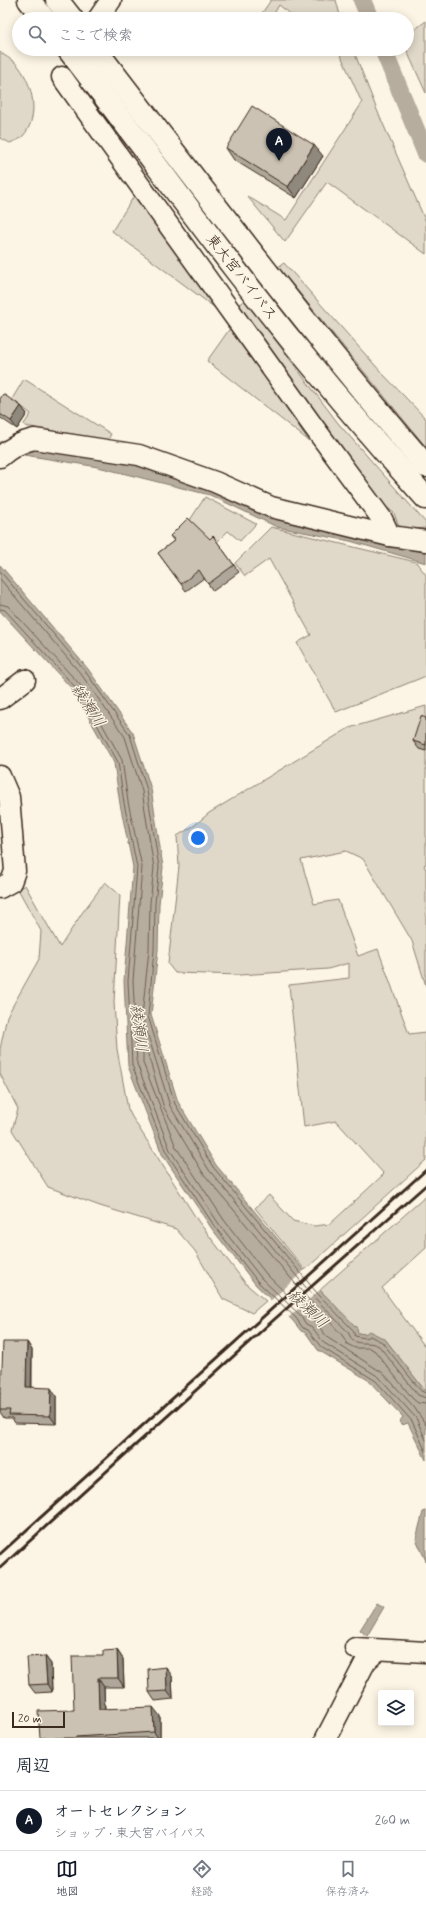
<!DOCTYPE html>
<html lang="ja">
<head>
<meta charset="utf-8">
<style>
	:root { --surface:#fff; --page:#f2f2f3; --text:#1f2937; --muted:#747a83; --line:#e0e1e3; --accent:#111827 }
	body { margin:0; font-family:Mynerve,"Klee One",sans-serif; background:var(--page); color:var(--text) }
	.controls { position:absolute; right:12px; bottom:12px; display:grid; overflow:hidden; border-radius:4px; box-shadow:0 2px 10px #0003 }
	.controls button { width:36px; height:36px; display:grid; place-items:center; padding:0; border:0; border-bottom:1px solid var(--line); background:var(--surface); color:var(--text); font:20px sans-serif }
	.scale { position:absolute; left:12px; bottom:10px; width:53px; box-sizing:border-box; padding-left:4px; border:2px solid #3b2a1e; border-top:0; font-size:11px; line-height:14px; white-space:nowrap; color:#3b2a1e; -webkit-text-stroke:3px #fcf5e5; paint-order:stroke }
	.you { position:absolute; left:198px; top:838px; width:14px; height:14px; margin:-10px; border:3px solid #fff; border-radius:50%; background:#1a73e8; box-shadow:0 0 0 6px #1a73e833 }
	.badge { display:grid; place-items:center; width:26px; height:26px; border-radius:50%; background:var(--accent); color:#fff; font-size:13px; font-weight:700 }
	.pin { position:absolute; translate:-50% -33px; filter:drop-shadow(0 1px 2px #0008) }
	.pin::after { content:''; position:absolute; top:21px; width:14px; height:12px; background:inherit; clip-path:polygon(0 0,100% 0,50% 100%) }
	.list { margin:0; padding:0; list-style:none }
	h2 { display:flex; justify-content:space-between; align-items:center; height:52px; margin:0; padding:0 16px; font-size:17px }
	h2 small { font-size:13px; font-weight:400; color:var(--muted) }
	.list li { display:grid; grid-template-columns:26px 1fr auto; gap:12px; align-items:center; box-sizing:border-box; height:60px; padding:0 16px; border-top:1px solid var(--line) }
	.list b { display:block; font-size:15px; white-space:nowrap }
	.list p { margin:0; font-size:13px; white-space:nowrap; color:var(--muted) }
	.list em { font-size:13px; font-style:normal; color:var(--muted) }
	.icon { flex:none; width:22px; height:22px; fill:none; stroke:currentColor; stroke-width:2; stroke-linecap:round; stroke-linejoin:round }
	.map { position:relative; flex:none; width:426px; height:1738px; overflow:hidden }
	.search { position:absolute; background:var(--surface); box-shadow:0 2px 10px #0003; left:12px; right:12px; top:12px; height:44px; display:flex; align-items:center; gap:10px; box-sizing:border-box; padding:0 14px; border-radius:22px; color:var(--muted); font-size:15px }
	.sheet { height:112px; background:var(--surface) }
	nav { display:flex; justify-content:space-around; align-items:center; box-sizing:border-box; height:56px; border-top:1px solid var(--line); background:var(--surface); font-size:11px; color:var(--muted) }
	nav a { display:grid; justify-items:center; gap:2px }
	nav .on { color:var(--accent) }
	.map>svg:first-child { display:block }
</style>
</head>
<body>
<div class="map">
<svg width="426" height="1738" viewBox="0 0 426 1738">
	<rect width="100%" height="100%" fill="#fcf5e5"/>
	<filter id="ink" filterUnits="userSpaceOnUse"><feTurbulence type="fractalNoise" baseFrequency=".025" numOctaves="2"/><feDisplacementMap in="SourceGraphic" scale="8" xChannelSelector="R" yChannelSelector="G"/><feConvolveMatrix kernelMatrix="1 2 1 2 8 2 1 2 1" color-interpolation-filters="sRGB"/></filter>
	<g filter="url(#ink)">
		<g fill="#e0d8c8" stroke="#8e8173">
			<polygon points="271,0 336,0 341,19 297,19 279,5 271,19 265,19 260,16"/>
			<polygon points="407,20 414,30 426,21 426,93 406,49"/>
			<polygon points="338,49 353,49 377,110 426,222 426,254 327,182 285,242 247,196 286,220 362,103"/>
			<path d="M0 52C6 57 15 61 19 67 33 85 40 117 23 136 20 140 14 141 10 143L0 138Z"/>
			<polygon points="134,196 222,313 112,231"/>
			<polygon points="284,263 382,373 426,419 426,447 278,267"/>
			<polygon points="245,300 338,423 426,523 426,528 400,530 394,513 371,495 239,304"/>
			<polygon points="231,327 309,441 207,361"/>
			<polygon points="24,379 111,434 108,440 25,426 24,424 31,414 12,399"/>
			<polygon points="205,497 256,524 240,541 228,531 215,544 190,520"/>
			<polygon points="271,527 416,562 426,575 426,676 336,712 297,643 311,635 269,559 245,576 235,563"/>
			<polygon points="426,706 426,864 424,865 426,870 426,986 412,941 363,859 346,851 301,860 314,904 338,900 358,956 378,949 409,1034 426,1032 426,1160 305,1270 255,1208 269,1195 293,1221 315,1226 330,1224 384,1174 336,1121 304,1127 289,985 349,978 349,963 328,969 240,975 175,973 168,964 179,866 177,836 195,825 209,813 349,728"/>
			<polygon points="105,882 120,895 114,1002 117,1049 128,1109 132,1117 198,1221 246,1284 266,1301 252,1313 223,1299 195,1251 176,1229 100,1206 48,1187 12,1130 18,1109 0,1074 0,1049 7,1016 39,959 41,931 18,889 25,885 60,947 82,913"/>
			<polygon points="426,1196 426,1248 382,1288 426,1348 426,1392 385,1339 357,1333 356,1328 320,1290"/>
		</g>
		<g fill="#b7ad9e" stroke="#85796b">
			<polygon points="0,442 100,457 200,481 426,552 426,563 350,541 277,527 210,495 98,467 0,451"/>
			<polygon points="0,565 88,669 133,733 151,789 163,867 159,904 158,950 151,1015 178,1102 216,1165 320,1290 357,1328 358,1333 365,1334 369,1331 385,1339 426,1392 426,1460 408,1423 402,1425 399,1422 403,1417 368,1380 318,1350 306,1333 301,1331 293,1321 256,1285 212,1229 162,1154 128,1066 124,981 133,867 120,804 114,763 74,691 0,611"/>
			<polygon points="426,1511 426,1561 416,1539 423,1512"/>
			<polygon points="377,1603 384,1607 367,1636 360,1630"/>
		</g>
		<polygon fill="#fcf5e5" points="305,1270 321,1289 288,1318 270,1301"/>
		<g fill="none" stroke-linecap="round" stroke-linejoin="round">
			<g stroke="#6d5e51" stroke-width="1">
				<polyline points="0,571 85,671 130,735 147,790 159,867 155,903 154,950 148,1016 175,1104 213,1167 317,1293 353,1330 355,1336 365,1338 370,1336 382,1342 421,1391 426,1393"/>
				<path d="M0 579 81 674 125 737 142 791 154 868 150 903 149 950 142 1016 170 1106 209 1170 313 1296 348 1332 352 1340C362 1346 367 1340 379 1346L418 1395 426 1398"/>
				<polyline points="0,604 8,606 81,686 122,760 128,802 142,867 133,981 137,1064 170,1150 219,1224 262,1279 300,1315 306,1324 312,1327 324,1343 379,1377 416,1418 426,1440"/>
				<polyline points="0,609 5,610 77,689 118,762 124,803 137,867 128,981 132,1065 166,1152 215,1227 258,1282 296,1318 303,1328 308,1330 321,1347 376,1381 412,1421 426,1452"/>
				<polyline points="426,1404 418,1403 413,1399 375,1351 370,1348 355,1348 347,1344 342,1335 309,1300 203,1173 164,1108 146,1048 143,1047 143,1063 176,1147 224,1220 267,1275 304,1311 310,1319 316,1323 328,1338 383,1373 414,1407 426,1425"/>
			</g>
			<g stroke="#b7ad9e" stroke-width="18">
				<polyline points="362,0 370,19"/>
				<polyline points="383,49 426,154"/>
			</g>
			<defs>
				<g id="minor">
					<polyline points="98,19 111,0"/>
					<polyline points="62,77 313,426 382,519 390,536"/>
					<path d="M0 457C10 448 21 442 34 439L139 455 215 482 271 507 390 536 426 541"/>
					<polyline points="0,699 25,680"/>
					<polyline points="0,776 9,797 15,871 11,882 0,888"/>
					<polyline points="355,1648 426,1652"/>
					<polyline points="326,1738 366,1661 377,1651"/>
				</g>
				<g id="trunk">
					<polyline points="29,0 44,19"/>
					<polyline points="57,0 72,19"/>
					<path d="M68 49C124 121 178 195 234 268 295 347 359 424 426 498"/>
					<path d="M95 49C203 189 310 332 426 466"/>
				</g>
			</defs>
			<use href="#minor" stroke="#3b2a1e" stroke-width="23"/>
			<use href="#trunk" stroke="#3b2a1e" stroke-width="25"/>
			<use href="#minor" stroke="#fcf5e5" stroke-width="20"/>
			<use href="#trunk" stroke="#fcf5e5" stroke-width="22"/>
			<g stroke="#3b2a1e" stroke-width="3">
				<polyline points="0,1554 426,1170"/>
				<polyline points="0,1568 268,1325 426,1185"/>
			</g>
		</g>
		<g fill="#afa79a" stroke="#3b2a1e">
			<polygon points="226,148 323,156 296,198 234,160"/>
			<polygon points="0,399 21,406 27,414 17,429 2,419 0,417"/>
			<polygon points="170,536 210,539 213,536 239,572 213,591 204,578 186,591 158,553 174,541"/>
			<polygon points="426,718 426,751 419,749 413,741"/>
			<polygon points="27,1342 32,1350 32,1387 56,1396 56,1424 15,1423 12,1418 4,1418 0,1412 0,1393 1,1393"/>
			<polygon points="117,1650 123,1659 124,1687 104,1687 105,1709 160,1716 160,1738 40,1738 74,1710 103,1656"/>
			<polygon points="45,1656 51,1664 52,1692 35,1693 29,1685"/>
			<polygon points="172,1676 173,1699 155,1701 149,1692"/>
		</g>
		<g fill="#8f887d" stroke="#3b2a1e">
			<polygon points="314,145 323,156 296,198 288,187"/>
			<polygon points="21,406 27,414 17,429 11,421"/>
			<polygon points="27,1342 32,1350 31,1395 26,1387"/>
			<polygon points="51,1388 56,1396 56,1424 50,1416"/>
			<polygon points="117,1650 123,1659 124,1687 118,1678"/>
			<polygon points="45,1656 51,1664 52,1692 47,1684"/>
			<polygon points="166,1667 172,1676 173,1699 167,1691"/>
			<polygon points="98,1678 104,1687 105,1718 99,1709"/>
			<polygon points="153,1707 160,1716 160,1738 158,1738 154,1732"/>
		</g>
		<g fill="#ccc2b3" stroke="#3b2a1e">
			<polygon points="252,106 314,145 288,187 226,148"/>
			<polygon points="3,394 21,406 11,421 0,414 0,399"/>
			<polygon points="188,518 210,539 213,536 234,565 208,584 199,570 181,584 158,553 175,540 170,536"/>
			<polygon points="421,716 426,718 426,745 413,741"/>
			<polygon points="3,1342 27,1342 26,1387 51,1388 50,1416 9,1415 10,1410 0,1410 0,1393 1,1393"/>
			<polygon points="117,1650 118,1678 98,1678 99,1709 153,1707 154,1732 75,1737 75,1738 40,1738 38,1711 74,1710 72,1656 103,1656 103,1651"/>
			<polygon points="45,1656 47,1684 29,1685 27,1657"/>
			<polygon points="166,1667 167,1691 149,1692 148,1669"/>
		</g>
	</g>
	<g text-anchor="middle" stroke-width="3" stroke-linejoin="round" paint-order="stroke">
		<g font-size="15" fill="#3b2a1e" stroke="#fcf5e5">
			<text transform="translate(242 277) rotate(52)" y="5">東大宮バイパス</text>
		</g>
		<g font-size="16" font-style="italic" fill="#605144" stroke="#fcf5e5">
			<text transform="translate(89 705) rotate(57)" y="6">綾瀬川</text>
			<text transform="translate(140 1028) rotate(83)" y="6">綾瀬川</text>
			<text transform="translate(309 1308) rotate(44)" y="6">綾瀬川</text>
		</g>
	</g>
</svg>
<div class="controls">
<button><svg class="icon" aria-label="layers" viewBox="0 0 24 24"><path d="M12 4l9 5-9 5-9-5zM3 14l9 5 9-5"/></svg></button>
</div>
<div class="scale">20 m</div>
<div class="you"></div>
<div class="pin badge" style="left:279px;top:161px">A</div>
<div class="search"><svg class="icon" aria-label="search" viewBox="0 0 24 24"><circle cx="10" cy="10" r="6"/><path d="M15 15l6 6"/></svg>ここで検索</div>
</div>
<section class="sheet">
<h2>周辺<small></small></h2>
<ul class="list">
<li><span class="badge">A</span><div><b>オートセレクション</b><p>ショップ · 東大宮バイパス</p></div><em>260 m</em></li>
</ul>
</section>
<nav>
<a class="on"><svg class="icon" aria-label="map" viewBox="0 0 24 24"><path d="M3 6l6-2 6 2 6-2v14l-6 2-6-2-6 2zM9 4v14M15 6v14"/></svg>地図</a>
<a><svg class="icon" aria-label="directions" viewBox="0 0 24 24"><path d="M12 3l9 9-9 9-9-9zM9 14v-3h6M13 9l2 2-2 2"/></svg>経路</a>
<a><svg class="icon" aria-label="saved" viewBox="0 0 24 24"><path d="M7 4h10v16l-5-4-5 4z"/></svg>保存済み</a>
</nav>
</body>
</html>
